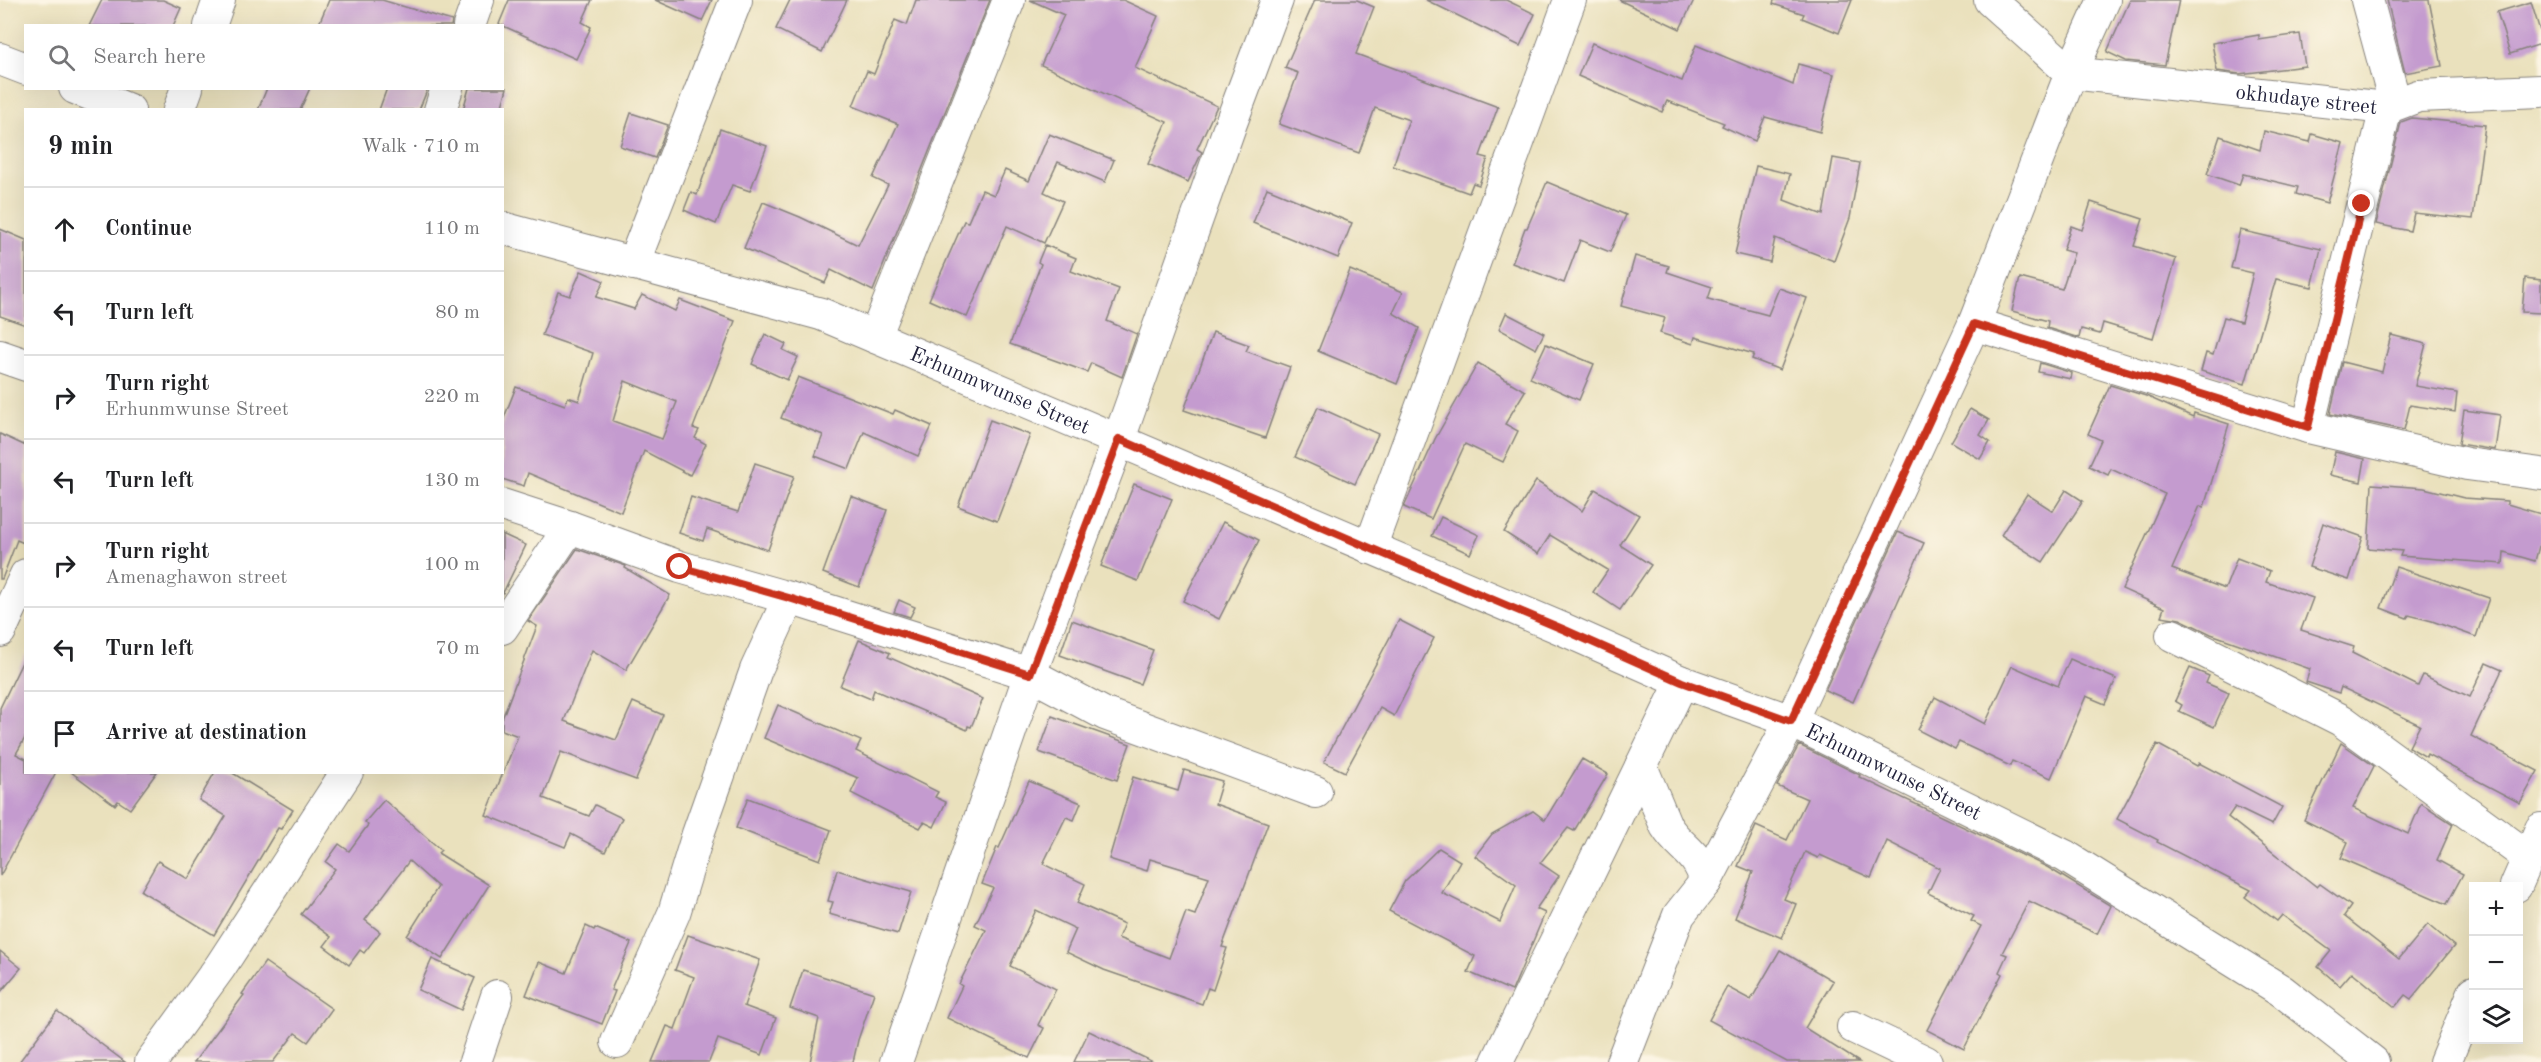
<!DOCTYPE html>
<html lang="en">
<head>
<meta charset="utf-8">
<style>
	:root { --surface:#fff; --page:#f6f6f6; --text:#202124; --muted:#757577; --line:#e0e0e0 }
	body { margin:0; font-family:"Old Standard TT",serif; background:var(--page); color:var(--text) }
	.controls { position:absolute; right:18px; bottom:18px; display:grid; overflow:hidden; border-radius:0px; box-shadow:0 6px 24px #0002 }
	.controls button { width:54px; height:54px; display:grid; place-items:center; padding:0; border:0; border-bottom:2px solid var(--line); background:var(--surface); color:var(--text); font:30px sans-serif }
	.stop { position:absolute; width:18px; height:18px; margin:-14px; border:4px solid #c8321e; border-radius:50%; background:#fff }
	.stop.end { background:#c8321e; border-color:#fff; box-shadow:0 2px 6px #0008 }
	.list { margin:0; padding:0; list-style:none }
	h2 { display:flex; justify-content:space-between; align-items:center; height:78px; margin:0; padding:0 24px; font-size:26px }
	h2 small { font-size:20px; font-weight:400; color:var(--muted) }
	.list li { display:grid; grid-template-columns:39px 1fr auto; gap:18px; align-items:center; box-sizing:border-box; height:84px; padding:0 24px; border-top:2px solid var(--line) }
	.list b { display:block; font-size:22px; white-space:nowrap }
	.list p { margin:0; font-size:20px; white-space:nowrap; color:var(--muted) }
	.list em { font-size:20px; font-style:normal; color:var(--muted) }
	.icon { flex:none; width:33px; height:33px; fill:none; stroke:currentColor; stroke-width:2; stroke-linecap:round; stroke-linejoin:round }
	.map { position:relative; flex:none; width:2541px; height:1062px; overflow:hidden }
	.search { position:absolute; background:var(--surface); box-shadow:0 6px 24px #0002; left:24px; top:24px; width:480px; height:66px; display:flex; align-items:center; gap:15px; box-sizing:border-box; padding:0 21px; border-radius:0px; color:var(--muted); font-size:22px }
	.panel { position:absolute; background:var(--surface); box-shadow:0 6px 24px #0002; left:24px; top:108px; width:480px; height:666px; border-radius:0px }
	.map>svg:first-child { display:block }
</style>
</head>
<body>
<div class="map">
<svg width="2541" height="1062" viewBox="0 0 2541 1062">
	<rect width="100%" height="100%" fill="#fcf5e5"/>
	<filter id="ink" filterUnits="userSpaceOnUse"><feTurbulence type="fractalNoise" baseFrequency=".0167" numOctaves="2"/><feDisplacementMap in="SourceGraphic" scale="12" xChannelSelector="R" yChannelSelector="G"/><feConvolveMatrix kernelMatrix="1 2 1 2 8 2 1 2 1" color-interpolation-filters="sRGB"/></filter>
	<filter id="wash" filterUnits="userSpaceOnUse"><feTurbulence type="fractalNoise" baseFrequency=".008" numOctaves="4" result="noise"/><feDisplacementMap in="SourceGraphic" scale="24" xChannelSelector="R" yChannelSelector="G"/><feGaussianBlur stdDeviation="1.35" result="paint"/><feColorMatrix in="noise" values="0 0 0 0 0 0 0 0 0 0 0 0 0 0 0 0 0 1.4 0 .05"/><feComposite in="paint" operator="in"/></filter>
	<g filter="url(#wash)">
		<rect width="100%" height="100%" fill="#eae1bd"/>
		<g id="blocks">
			<g fill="#c49bcf" fill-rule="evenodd">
				<polygon points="102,0 163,0 181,8 173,26 89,26"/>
				<polygon points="329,0 382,0 452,21 451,26 318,26"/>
				<polygon points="509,0 592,0 582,22 591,27 576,59 499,24"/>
				<polygon points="655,0 712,0 702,21"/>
				<polygon points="790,0 847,0 822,52 776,29"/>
				<polygon points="916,0 990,0 873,291 831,270 825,283 744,248 763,202 800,217 858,245 888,185 873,178 898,124 853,106 867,71 874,74 895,20 907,25"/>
				<polygon points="1030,0 1123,0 1158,16 1135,68 1217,106 1197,149 1202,152 1188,182 1148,164 1167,122 1041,65 1064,15"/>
				<polygon points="1315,0 1357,0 1374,7 1356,54 1498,107 1480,156 1488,158 1479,185 1473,183 1469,193 1393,166 1409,120 1375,108 1359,153 1279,124 1298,73 1285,68"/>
				<polygon points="1426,0 1506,0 1535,14 1520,46"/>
				<polygon points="1619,0 1694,0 1680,29"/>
				<polygon points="1774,0 1852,0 1839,33 1802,18 1804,14 1773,4"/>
				<polygon points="2130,0 2179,0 2165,65 2126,61 2107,52"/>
				<polygon points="2387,0 2429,0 2442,66 2405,73"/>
				<polygon points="2531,2 2541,34 2541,44 2510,54 2497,12"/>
				<polygon points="2300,34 2305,66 2239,74 2217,71 2212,43 2259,35 2259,40"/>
				<polygon points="1592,43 1682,81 1696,45 1793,85 1798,64 1834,74 1820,132 1765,117 1755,141 1722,126 1724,123 1667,101 1662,112 1578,76"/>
				<polygon points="267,88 310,88 300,110 258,110"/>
				<polygon points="387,88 428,88 419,110 379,110"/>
				<polygon points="469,88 507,88 501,110 463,110"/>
				<polygon points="631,113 668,125 655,158 620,146"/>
				<polygon points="2412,118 2485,125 2473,219 2414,213 2410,231 2376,224 2401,122"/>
				<polygon points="720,129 767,146 750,191 732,185 716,224 684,210 691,192 697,195"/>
				<polygon points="2264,131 2310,142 2312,134 2343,143 2327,203 2296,194 2298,187 2243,174 2239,185 2207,174 2220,136 2260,150"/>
				<polygon points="1049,134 1114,160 1105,182 1058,162 1044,192 1063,201 1044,243 1007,226 967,317 929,300 964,221 968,222 982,190 994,195 1005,170 1029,181"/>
				<polygon points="1833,158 1860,163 1850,218 1834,261 1775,238 1770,262 1735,254 1756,166 1790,174 1784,200 1823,215"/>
				<polygon points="1547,182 1626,215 1610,252 1580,240 1564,283 1512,263 1525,228 1527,228"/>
				<polygon points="1267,188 1352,223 1338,258 1253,223"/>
				<polygon points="2091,202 2143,219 2134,246 2176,259 2153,338 2103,323 2100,334 2081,329 2079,338 2047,328 2048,321 2012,311 2020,278 2062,289 2074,253 2063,250 2071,226 2082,230"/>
				<polygon points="0,229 26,240 26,325 0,316"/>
				<polygon points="2240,230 2321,249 2312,287 2276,279 2245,384 2201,371 2206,353 2213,355 2224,317 2241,322 2253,273 2231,268"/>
				<polygon points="1045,245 1076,258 1071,271 1119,289 1107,321 1137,334 1122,377 1091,363 1087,372 1010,344 1041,264 1038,262"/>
				<polygon points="1635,256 1669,266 1667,272 1712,287 1708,299 1768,315 1779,288 1807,298 1780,370 1752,359 1754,354 1695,337 1693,344 1660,333 1665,318 1621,306"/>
				<polygon points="1350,270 1403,292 1393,313 1419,328 1397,384 1318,351"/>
				<path d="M581 271 604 281 596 297 634 309 642 295 675 311 680 300 735 321 693 428 699 430 695 438 706 444 690 475 644 451 621 512 528 473 524 486 502 479V423L516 387 565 405 568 397 579 401 593 353 542 335 558 292 570 296ZM625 381 677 402 662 439 613 421Z"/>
				<polygon points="2525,278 2541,280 2541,313 2522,312"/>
				<polygon points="1506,313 1544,333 1536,349 1499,329"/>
				<polygon points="1213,332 1249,345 1246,351 1290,367 1265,438 1184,410"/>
				<polygon points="765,334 786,344 783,350 798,357 787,380 752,364"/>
				<polygon points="2391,335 2426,344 2415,386 2457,393 2455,412 2410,405 2404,430 2330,414 2342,362 2382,372"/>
				<polygon points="1546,344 1594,364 1579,400 1530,378"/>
				<polygon points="1478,363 1525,391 1505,424 1518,431 1503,462 1465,444 1431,519 1404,507 1435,439"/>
				<polygon points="2040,363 2072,373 2071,379 2038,372"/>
				<polygon points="798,377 893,414 895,410 932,426 918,456 864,432 849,469 815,456 823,435 781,418"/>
				<polygon points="2110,385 2146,396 2193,417 2194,413 2229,424 2204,507 2200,506 2172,569 2225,589 2237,558 2270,571 2266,582 2313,598 2301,630 2354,647 2352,653 2418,686 2423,675 2470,697 2486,663 2502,670 2471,736 2538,771 2520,803 2427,754 2426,757 2409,747 2420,725 2341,687 2339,693 2306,682 2310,669 2211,634 2180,619 2161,616 2164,608 2122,589 2165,494 2111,469 2108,475 2089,466 2101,440 2088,434"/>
				<polygon points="1318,407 1378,434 1355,484 1295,457"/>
				<polygon points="1970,409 1989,420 1980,435 1990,442 1980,459 1951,442"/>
				<polygon points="2464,410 2500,415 2495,450 2459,444"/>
				<polygon points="990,420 1030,435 997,521 958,506"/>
				<polygon points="0,434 26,446 26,544 17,540 2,579 0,579"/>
				<polygon points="2335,452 2365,459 2361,482 2330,475"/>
				<polygon points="755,463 794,476 768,550 707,529 703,541 679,533 691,497 738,512"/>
				<polygon points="1536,481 1582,511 1595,489 1639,515 1620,545 1651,565 1620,610 1593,592 1608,570 1550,535 1538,554 1504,532"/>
				<polygon points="1134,484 1172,499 1138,581 1101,566"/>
				<polygon points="2372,484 2424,488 2464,498 2507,501 2507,504 2541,514 2541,539 2535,561 2504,552 2503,564 2400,556 2402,551 2368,548"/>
				<polygon points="2066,490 2083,501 2043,562 2001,535 2027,494 2053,511"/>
				<polygon points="851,496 887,510 859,587 823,573"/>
				<polygon points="1441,517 1479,535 1470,554 1432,536"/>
				<polygon points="1223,522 1259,540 1219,619 1183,601"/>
				<polygon points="2323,523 2363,537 2349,580 2309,567"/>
				<polygon points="1898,532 1924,543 1853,702 1825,690"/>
				<polygon points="502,534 526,545 502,595"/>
				<polygon points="577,549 626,566 625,568 670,595 626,670 592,650 564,721 616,740 633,702 663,715 636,780 561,752 543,798 589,816 595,805 622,818 605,852 571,834 565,847 486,815 518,736 502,730 502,719 537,626 528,621"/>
				<polygon points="2396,567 2489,598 2476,637 2432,621 2409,615 2407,618 2381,608"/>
				<polygon points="899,600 915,607 910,617 894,612"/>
				<polygon points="1072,620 1153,650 1140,684 1060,655"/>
				<polygon points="1399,620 1434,638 1394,716 1380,708 1345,772 1324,762"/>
				<polygon points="859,640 890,653 888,657 983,699 971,727 968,726 967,730 874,690 871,699 840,686"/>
				<polygon points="26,654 26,736 16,754 26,759 26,772 56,772 0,876 0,708"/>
				<polygon points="2070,659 2116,679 2105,704 2086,696 2051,778 2012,761 2010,766 1959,742 1955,749 1918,730 1935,697 1985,724 2012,666 2058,686"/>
				<polygon points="2190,668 2209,676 2206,683 2229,693 2214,727 2179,711 2182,705 2175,701"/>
				<polygon points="778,705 861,741 856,751 938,792 935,797 946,802 934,827 924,822 920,828 851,793 858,778 764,738"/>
				<polygon points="1052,716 1130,744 1117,780 1039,752"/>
				<polygon points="2341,743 2374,766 2353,808 2408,834 2421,803 2453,824 2437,860 2463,874 2447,904 2341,858 2348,842 2304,820"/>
				<polygon points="2157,744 2197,766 2199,763 2282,807 2272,825 2235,807 2228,817 2317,887 2320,884 2351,906 2344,916 2399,959 2428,924 2454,946 2411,999 2405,995 2395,1007 2352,972 2340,986 2318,967 2331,951 2282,915 2277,921 2245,897 2251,890 2157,842 2158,840 2117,819"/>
				<polygon points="1799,745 1860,775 1859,777 2047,867 2111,906 2097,934 2029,901 2002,953 2007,955 1999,972 2002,974 1964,1049 1927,1030 1981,926 1971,921 1974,916 1928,893 1940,868 1887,841 1871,878 1820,855 1818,858 1805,852 1784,899 1796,904 1782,938 1735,918 1753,872 1738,866 1756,826 1787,840 1807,799 1777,786"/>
				<polygon points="1582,759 1608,774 1574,831 1568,828 1540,863 1559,876 1536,909 1545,913 1512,991 1468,972 1475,956 1389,911 1405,881 1439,848 1460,861 1442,893 1500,922 1516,885 1475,856 1492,834 1533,811 1545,820"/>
				<polygon points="1184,770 1222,781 1215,804 1268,823 1222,947 1227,948 1213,990 1208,988 1202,1004 1104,970 1066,952 1076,929 1036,910 1010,966 1056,989 1038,1025 1044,1028 1029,1058 947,1018 962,986 959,984 986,930 975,925 993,888 982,884 997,847 999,848 1029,781 1081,803 1074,820 1066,817 1043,864 1085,884 1077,903 1124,924 1118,938 1169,958 1186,912 1195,915 1209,877 1150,859 1147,871 1109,859 1133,777 1178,791"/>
				<polygon points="71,772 157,772 130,809 118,801 115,805"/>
				<polygon points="215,772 231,772 293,810 281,829 278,828 269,843 214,935 141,891 158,861 188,879 226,816 199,800"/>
				<polygon points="748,798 831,830 820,860 736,828"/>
				<polygon points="384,800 441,850 438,853 489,885 442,959 407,936 438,887 409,861 365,920 380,932 364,953 360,950 349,965 324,946 331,937 301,914 335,869 326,862 339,844 349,851 368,825 365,822"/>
				<polygon points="837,870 911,892 898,934 829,914 833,902 828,901"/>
				<polygon points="586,926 594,930 595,928 631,943 611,990 615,991 602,1024 526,995 539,962 566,973"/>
				<polygon points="688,935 760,960 744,1006 776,1018 762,1055 718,1039 709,1062 652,1062 667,1026 675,1029 694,977 675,970"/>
				<polygon points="1780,950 1833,981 1805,1028 1859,1062 1787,1062 1709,1020 1727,987 1751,1000"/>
				<polygon points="0,951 21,968 0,993"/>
				<polygon points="432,959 475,978 461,1010 418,990"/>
				<polygon points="265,962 332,1009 308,1042 295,1033 273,1062 194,1062 244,995 242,994"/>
				<polygon points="803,970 874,993 858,1040 853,1062 810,1062 819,1018 790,1008"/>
				<polygon points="57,1011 125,1062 19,1062"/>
				<polygon points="1089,1031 1153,1062 1074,1062"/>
			</g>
		</g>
	</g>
	<g filter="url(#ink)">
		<use href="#blocks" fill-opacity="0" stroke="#86827c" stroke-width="1.5"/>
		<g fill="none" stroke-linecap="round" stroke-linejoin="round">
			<defs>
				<g id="minor">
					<path id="s1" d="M1990 0 2071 73 2386 108 2418 96 2541 91"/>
					<polyline points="210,26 219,0"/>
					<polyline points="469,26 478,0"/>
					<polyline points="0,59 26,69"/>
					<polyline points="75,88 129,110"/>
					<polyline points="179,110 187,88"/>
					<polyline points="440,110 447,88"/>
					<path id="s2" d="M502 228 821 314 1565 630 1682 682 1791 721 2065 856 2282 991 2373 1062"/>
					<polyline points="633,264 736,0"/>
					<polyline points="1974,324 2308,427 2467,464 2541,474"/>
					<polyline points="875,337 1009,0"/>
					<polyline points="0,356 26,365"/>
					<polyline points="2308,427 2386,108 2393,96 2367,0"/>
					<polyline points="502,505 570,527 680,567 789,598 1030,674 1105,714 1316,792"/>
					<polyline points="1370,548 1570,0"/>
					<polyline points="502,628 570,527"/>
					<polyline points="0,631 26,575"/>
					<polyline points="2172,635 2341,720 2528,857"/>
					<path d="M1641 766 1666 826C1681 850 1696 849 1706 881"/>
					<polyline points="2516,886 2541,829"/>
					<polyline points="1853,1027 1926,1062"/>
					<polyline points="617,1042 674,913 698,834 756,670 789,598"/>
					<polyline points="151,1062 220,967 347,772"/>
					<polyline points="475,1062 497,996"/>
					<polyline points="896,1062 1030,674 1119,439 1231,123 1277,0"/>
					<polyline points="1497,1062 1682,682"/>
					<polyline points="1622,1062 1679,915 1706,881 1791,721 1974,324 2071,73 2104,0"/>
					<polyline points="2445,1062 2474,992"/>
				</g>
			</defs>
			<use href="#minor" stroke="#86827c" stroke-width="34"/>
			<use href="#minor" stroke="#fff" stroke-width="32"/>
		</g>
	</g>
	<g fill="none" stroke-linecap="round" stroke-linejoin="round" filter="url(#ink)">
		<polyline stroke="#c8321e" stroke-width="8" points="680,567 789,598 1030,674 1119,439 1370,548 1565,630 1682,682 1791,721 1974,324 2308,427 2362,204"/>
	</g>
	<g text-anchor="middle" stroke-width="6" stroke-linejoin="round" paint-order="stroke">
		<g font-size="21" fill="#22223b" stroke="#fcf5e5">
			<text dy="7" stroke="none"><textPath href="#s1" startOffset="346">okhudaye street</textPath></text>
			<text dy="7" stroke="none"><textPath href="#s2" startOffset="525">Erhunmwunse Street</textPath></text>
			<text dy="7" stroke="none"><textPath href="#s2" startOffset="1497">Erhunmwunse Street</textPath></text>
		</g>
	</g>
</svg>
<div class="controls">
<button>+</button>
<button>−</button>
<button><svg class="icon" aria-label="layers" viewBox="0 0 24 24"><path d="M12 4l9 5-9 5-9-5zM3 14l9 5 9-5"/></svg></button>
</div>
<div class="stop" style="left:680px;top:567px"></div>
<div class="stop end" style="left:2362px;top:204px"></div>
<div class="search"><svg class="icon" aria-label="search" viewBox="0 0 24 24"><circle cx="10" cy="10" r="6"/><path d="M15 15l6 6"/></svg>Search here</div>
<section class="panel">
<h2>9 min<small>Walk · 710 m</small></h2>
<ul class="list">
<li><svg class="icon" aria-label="ahead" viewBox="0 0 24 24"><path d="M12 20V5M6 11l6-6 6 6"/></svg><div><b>Continue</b></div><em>110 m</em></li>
<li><svg class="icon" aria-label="left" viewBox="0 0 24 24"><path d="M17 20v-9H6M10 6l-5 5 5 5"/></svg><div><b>Turn left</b></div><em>80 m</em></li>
<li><svg class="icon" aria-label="right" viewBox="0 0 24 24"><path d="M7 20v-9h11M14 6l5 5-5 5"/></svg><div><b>Turn right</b><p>Erhunmwunse Street</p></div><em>220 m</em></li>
<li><svg class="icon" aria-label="left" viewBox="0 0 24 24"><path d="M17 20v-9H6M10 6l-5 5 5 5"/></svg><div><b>Turn left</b></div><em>130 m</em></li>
<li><svg class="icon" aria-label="right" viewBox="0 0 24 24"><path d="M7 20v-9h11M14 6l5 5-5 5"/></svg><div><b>Turn right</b><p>Amenaghawon street</p></div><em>100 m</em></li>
<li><svg class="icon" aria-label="left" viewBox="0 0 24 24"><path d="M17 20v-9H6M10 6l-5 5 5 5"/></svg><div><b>Turn left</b></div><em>70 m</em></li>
<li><svg class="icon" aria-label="arrive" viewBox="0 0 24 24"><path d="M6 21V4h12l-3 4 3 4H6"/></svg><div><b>Arrive at destination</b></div></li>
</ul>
</section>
</div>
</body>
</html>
